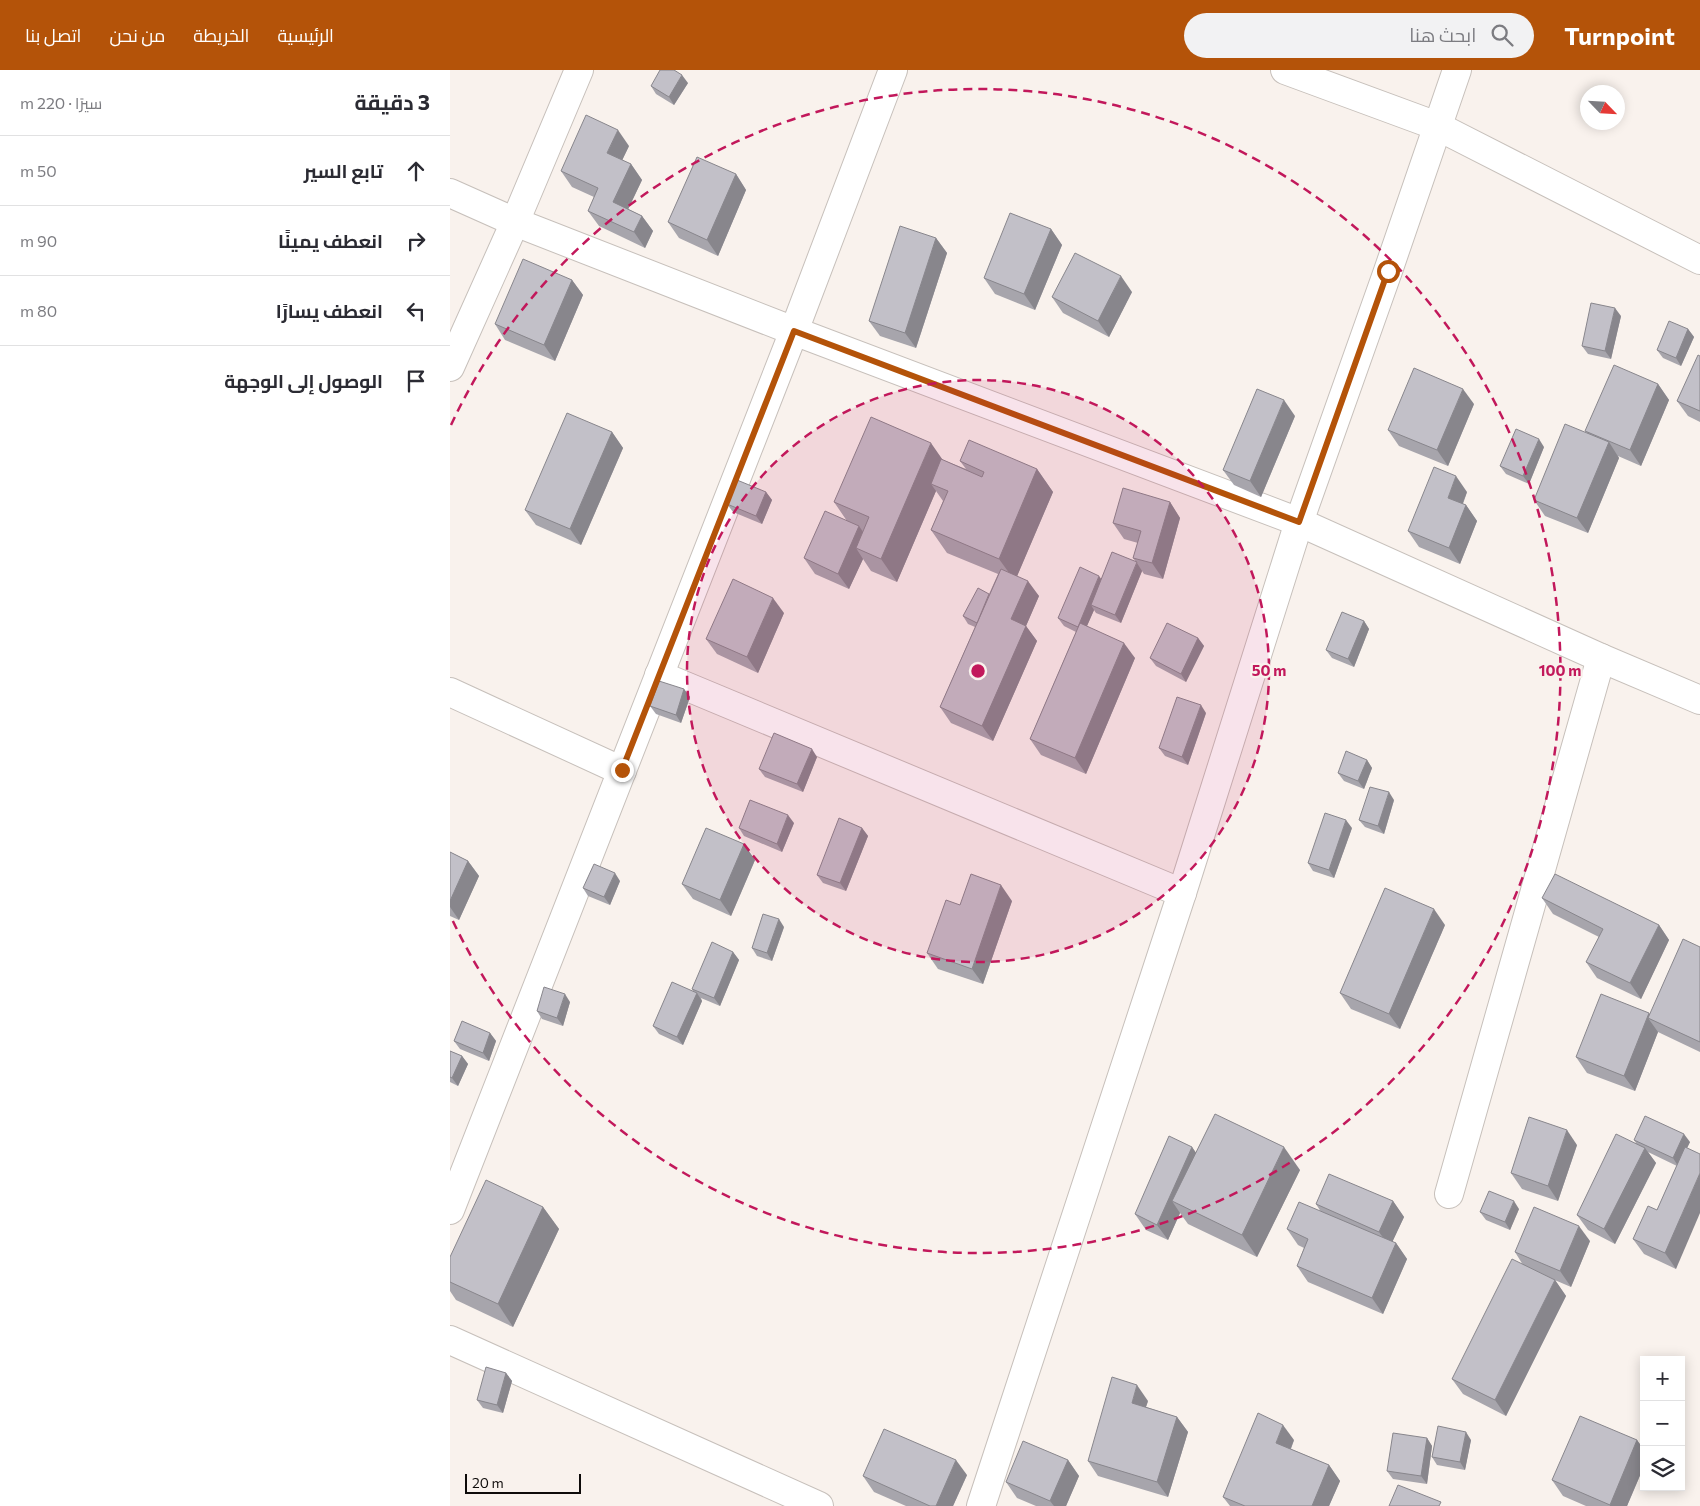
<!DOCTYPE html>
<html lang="ar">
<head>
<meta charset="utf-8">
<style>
	:root { --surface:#fff; --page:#f2f2f3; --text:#2b2b33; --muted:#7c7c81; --line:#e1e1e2; --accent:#b45309 }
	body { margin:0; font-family:Commissioner,Cairo,sans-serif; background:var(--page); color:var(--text); direction:rtl }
	.controls { position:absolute; right:15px; bottom:15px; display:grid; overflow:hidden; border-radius:0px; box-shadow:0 2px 12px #0003 }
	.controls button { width:45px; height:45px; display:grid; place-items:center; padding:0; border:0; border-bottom:1px solid var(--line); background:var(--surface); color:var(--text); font:25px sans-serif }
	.compass { position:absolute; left:1130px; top:15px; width:45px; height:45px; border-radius:50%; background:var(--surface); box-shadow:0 2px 12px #0003; rotate:115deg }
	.scale { position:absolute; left:15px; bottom:12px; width:116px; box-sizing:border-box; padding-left:5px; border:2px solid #0e0b0a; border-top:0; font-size:14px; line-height:18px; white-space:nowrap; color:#0e0b0a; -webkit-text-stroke:4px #f9f2ed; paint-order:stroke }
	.stop { position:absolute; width:15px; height:15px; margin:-11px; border:4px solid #b45309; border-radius:50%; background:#fff }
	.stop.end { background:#b45309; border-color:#fff; box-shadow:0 1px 5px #0008 }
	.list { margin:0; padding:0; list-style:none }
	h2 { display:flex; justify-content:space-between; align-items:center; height:65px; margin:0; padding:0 20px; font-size:21px }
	h2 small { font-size:16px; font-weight:400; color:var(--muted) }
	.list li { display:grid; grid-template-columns:32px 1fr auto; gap:15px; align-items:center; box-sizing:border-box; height:70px; padding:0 20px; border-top:1px solid var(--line) }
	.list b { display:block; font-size:19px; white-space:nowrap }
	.list em { font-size:16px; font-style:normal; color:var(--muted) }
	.icon { flex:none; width:28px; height:28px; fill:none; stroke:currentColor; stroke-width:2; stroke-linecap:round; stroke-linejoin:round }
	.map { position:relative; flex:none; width:1250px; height:1436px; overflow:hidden; direction:ltr }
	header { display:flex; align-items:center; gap:30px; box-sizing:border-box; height:70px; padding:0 25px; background:var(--accent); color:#fff }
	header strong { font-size:24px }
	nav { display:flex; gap:28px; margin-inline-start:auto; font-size:18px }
	.search { width:350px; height:45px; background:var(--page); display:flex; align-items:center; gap:12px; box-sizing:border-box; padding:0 18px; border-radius:28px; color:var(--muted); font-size:19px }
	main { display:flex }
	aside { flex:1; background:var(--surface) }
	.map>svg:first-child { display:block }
</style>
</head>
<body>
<header>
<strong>Turnpoint</strong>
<div class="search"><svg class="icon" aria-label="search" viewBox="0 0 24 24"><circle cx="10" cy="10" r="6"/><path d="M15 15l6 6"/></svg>ابحث هنا</div>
<nav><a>الرئيسية</a><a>الخريطة</a><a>من نحن</a><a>اتصل بنا</a></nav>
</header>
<main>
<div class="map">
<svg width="1250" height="1436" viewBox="0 0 1250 1436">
	<rect width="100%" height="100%" fill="#f9f2ed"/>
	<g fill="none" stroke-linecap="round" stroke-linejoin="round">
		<defs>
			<g id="minor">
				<polyline points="835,0 987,56 1250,190"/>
				<polyline points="0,123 65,152 344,261 849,452 1151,588 1250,630"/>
				<polyline points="0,297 65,152 129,0"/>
				<polyline points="209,605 732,823"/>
				<polyline points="0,622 172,701"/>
				<polyline points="999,1124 1151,588"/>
				<polyline points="0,1140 344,261 443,0"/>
				<polyline points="0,1270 369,1436"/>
				<polyline points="531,1436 732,823 849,452 938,201 1007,0"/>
			</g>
		</defs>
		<use href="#minor" stroke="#c7c0bb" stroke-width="30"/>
		<use href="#minor" stroke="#fff" stroke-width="28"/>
	</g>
	<g fill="#a7a5ac">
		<polygon points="238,13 224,35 206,24 201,16"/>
		<polygon points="179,76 172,90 181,94 192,110 178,139 192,146 203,161 195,178 149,156 138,141 144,127 122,117 111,101"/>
		<polygon points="286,104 296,120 268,186 229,168 218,152"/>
		<polygon points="601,159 612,175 585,240 545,224 534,208"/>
		<polygon points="486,168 497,183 466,278 430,266 419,251"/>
		<polygon points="122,210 133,225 105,291 55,270 45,254"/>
		<polygon points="682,222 659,267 613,243 602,227"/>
		<polygon points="1171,246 1161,289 1138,284 1132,276"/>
		<polygon points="1238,259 1244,267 1231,296 1213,288 1207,280"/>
		<polygon points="1250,286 1250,352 1238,346 1227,331"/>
		<polygon points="1208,314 1219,330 1191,396 1168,386 1169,388 1138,463 1095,446 1084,430 1137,363 1135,361"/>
		<polygon points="1024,334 998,396 949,376 938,360"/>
		<polygon points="845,346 811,427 784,415 773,400"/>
		<polygon points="162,362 173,378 131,475 86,455 75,440"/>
		<polygon points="1094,377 1079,414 1056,404 1050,396"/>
		<polygon points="493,390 516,399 510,391 587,399 603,422 567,506 589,526 576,556 587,571 543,671 501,653 490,637 525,557 518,554 513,546 539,524 548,504 497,483 481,460 493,431 486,421 447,512 421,501 413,489 399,519 365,504 354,488 397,451 384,432"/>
		<polygon points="316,422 322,430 312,454 283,442 277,434"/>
		<polygon points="1017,422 1013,434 1016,435 1027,451 1010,494 969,477 958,461"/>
		<polygon points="720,432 730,448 713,509 694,504 692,501 671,553 646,543 644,540 637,556 685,588 636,704 591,685 580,669 626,562 614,556 608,548 651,509 686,492 683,488 688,473 674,469 663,453"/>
		<polygon points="334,543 308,603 267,584 256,569"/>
		<polygon points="914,551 919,559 904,597 882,588 876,580"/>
		<polygon points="748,568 754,576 736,612 706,596 700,588"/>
		<polygon points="234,619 240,627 231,653 206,644 200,636"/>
		<polygon points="756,643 738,695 715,686 709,678"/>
		<polygon points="367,687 353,722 315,707 309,699"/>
		<polygon points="917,690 922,698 914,719 894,711 888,703"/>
		<polygon points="944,730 934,764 915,757 909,750"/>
		<polygon points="344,753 332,782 294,766 289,758"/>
		<polygon points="412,758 418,766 396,821 373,813 367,805"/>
		<polygon points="902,758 884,808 863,801 858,793"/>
		<polygon points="294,774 305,790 281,846 243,829 232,814"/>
		<polygon points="0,782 18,791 29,806 9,850 0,846"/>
		<polygon points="170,811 160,835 138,826 133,818"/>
		<polygon points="1092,828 1209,855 1219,870 1191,929 1147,908 1136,892 1149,867 1103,844"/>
		<polygon points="562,831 533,914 488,899 477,883 510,835"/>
		<polygon points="995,855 950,959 901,939 890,923"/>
		<polygon points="334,857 322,891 307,886 302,878"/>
		<polygon points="1250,877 1250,982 1208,962 1185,1021 1137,1003 1126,987 1200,944"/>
		<polygon points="283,882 289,890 270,936 251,928 252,931 233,975 209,964 203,956 243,921 242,919"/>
		<polygon points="120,932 113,956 92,949 87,941"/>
		<polygon points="40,963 46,971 39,991 10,979 4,971"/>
		<polygon points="0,981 12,986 18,994 8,1016 0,1012"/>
		<polygon points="1184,1070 1240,1072 1237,1078 1226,1199 1194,1184 1183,1169 1207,1140 1227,1096 1198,1082 1206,1093 1165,1174 1138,1160 1127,1145 1186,1073"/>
		<polygon points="1127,1075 1108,1131 1072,1119 1061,1103"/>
		<polygon points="742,1077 746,1083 850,1100 807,1187 738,1154 730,1143 718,1170 696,1160 685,1144"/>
		<polygon points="943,1131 954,1147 942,1172 946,1173 957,1189 933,1244 858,1212 847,1196 854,1178 848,1175 837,1159 871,1142 866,1134"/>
		<polygon points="93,1137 109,1159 63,1257 6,1230 0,1221 0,1187"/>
		<polygon points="1069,1139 1060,1160 1036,1150 1030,1142"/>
		<polygon points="1140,1171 1121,1217 1100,1208 1105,1210 1116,1226 1056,1346 1013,1324 1002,1309 1073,1195 1065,1182"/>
		<polygon points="56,1303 62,1311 53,1343 33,1338 27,1330"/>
		<polygon points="698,1331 696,1337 727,1347 738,1362 718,1427 648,1406 638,1391"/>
		<polygon points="977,1368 982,1376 977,1414 943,1409 937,1401"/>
		<polygon points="844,1370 841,1379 879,1395 890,1411 879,1436 780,1436 773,1427"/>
		<polygon points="1021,1370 1015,1400 987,1395 982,1387"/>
		<polygon points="1187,1370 1194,1380 1194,1396 1177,1436 1136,1436 1113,1426 1102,1410"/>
		<polygon points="618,1390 629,1406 616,1436 586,1436 567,1428 556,1412"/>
		<polygon points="517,1405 503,1436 456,1436 424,1422 413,1406"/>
	</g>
	<g fill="#88868c">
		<polygon points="232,5 238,13 224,35 219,27"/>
		<polygon points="168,60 179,76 168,99 157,83"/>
		<polygon points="181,94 192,110 174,148 163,132"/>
		<polygon points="286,104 296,120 268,186 257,170"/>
		<polygon points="192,146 203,161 195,178 184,162"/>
		<polygon points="601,159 612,175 585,240 574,224"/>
		<polygon points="486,168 497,183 466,278 455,263"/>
		<polygon points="671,206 682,222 659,267 648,251"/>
		<polygon points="122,210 133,225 105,291 94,275"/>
		<polygon points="1165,238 1171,246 1161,289 1155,281"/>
		<polygon points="1238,259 1244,267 1231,296 1226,288"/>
		<polygon points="1208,314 1219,330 1191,396 1180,380"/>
		<polygon points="1013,319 1024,334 998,396 987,380"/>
		<polygon points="834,330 845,346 811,427 800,411"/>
		<polygon points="162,362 173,378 131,475 120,459"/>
		<polygon points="1089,369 1094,377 1079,414 1073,406"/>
		<polygon points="1159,372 1169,388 1138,463 1127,448"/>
		<polygon points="481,373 497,396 481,414 486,421 447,512 431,489"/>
		<polygon points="587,399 603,422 565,511 549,489"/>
		<polygon points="1006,406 1017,422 1009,443 998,428"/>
		<polygon points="316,422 322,430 312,454 306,446"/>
		<polygon points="720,432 730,448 713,509 702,493"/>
		<polygon points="1016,435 1027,451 1010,494 999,478"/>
		<polygon points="409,456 420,472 406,478 413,489 399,519 388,504"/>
		<polygon points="687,493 692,501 671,553 665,545"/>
		<polygon points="649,506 655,514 641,535 644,540 633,565 628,557"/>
		<polygon points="578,511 589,526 576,556 587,571 543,671 532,656 561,549"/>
		<polygon points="323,528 334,543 308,603 297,587"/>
		<polygon points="914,551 919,559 904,597 898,589"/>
		<polygon points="748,568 754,576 736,612 731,604"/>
		<polygon points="674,573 685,588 636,704 625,688"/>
		<polygon points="234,619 240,627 231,653 226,645"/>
		<polygon points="751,635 756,643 738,695 732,687"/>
		<polygon points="362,679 367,687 353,722 347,714"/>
		<polygon points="917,690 922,698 914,719 908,711"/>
		<polygon points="939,722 944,730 934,764 928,756"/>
		<polygon points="338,745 344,753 332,782 327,774"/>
		<polygon points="896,750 902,758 884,808 879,800"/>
		<polygon points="412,758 418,766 396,821 390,813"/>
		<polygon points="294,774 305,790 281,846 270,830"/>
		<polygon points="18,791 29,806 9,850 0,837 0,831"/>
		<polygon points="165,803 170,811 160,835 154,827"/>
		<polygon points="551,815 562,831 533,914 522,899"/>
		<polygon points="984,839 995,855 950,959 939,944"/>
		<polygon points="329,849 334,857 322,891 317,883"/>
		<polygon points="1209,855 1219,870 1191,929 1180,913"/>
		<polygon points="283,882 289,890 270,936 264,928"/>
		<polygon points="247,923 252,931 233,975 227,967"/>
		<polygon points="115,924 120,932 113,956 107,948"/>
		<polygon points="1199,943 1204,951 1198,948 1208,962 1185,1021 1174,1006"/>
		<polygon points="40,963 46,971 39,991 33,983"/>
		<polygon points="12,986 18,994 8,1016 2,1008"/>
		<polygon points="1117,1060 1127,1075 1108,1131 1098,1116"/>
		<polygon points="1234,1064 1240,1072 1228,1096 1223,1088"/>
		<polygon points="742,1077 753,1093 722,1131 730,1143 718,1170 707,1155"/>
		<polygon points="834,1077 850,1100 807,1187 792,1165"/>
		<polygon points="1195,1078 1206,1093 1165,1174 1154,1159"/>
		<polygon points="1250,1103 1250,1143 1226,1199 1215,1183"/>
		<polygon points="943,1131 954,1147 940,1177 929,1162"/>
		<polygon points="1064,1131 1069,1139 1060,1160 1055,1152"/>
		<polygon points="93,1137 109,1159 63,1257 48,1234"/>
		<polygon points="1129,1156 1140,1171 1121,1217 1110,1201"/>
		<polygon points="946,1173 957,1189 933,1244 922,1228"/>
		<polygon points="1105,1210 1116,1226 1056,1346 1045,1330"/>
		<polygon points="56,1303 62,1311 53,1343 47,1335"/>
		<polygon points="687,1315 698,1331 692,1348 682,1333"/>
		<polygon points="727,1347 738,1362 718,1427 707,1412"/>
		<polygon points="833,1355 844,1370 837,1388 826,1373"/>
		<polygon points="1016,1362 1021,1370 1015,1400 1010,1392"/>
		<polygon points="977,1368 982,1376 977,1414 971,1406"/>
		<polygon points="1187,1370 1194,1380 1194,1396 1177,1436 1160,1436 1160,1435"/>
		<polygon points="506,1390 517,1405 503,1436 486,1436"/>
		<polygon points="618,1390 629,1406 616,1436 604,1436 600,1431"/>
		<polygon points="879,1395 890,1411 879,1436 862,1436"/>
	</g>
	<g fill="#c2c0c8" stroke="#88868c">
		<polygon points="210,0 224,0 232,5 219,27 201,16"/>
		<polygon points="136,45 168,60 157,83 181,94 163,132 192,146 184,162 138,141 148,118 111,101"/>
		<polygon points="247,87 286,104 257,170 218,152"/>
		<polygon points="560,143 601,159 574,224 534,208"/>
		<polygon points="450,156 486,168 455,263 419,251"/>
		<polygon points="625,183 671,206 648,251 602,227"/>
		<polygon points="73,189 122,210 94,275 45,254"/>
		<polygon points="1141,233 1165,238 1155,281 1132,276"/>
		<polygon points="1219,251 1238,259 1226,288 1207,280"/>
		<polygon points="1248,285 1250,286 1250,341 1227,331"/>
		<polygon points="1164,295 1208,314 1180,380 1135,361"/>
		<polygon points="964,298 1013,319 987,380 938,360"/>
		<polygon points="807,319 834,330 800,411 773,400"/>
		<polygon points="117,343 162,362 120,459 75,440"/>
		<polygon points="421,347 481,373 431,489 406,478 419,447 384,432"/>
		<polygon points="1115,354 1159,372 1127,448 1084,430"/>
		<polygon points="1066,359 1089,369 1073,406 1050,396"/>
		<polygon points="519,370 587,399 549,489 481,460 498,421 481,414 491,389 532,407 534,402 510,391"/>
		<polygon points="984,397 1006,406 998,428 1016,435 999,478 958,461"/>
		<polygon points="287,410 316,422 306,446 277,434"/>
		<polygon points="673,418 720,432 702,493 683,488 691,461 663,453"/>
		<polygon points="375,441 409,456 388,504 354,488"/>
		<polygon points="662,482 687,492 665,545 641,535"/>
		<polygon points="630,497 649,506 628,557 608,548"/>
		<polygon points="551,499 578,511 561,549 576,556 532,656 490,637"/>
		<polygon points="283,509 323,528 297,587 256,569"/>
		<polygon points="528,518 539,524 527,553 513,546"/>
		<polygon points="892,542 914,551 898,589 876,580"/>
		<polygon points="630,553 674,573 625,688 580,669"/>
		<polygon points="717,553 748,568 731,604 700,588"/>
		<polygon points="209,611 234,619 226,645 200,636"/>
		<polygon points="727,627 751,635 732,687 709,678"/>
		<polygon points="324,663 362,679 347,714 309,699"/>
		<polygon points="896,681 917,690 908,711 888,703"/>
		<polygon points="920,717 939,722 928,756 909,750"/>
		<polygon points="300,730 338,745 327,774 289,758"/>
		<polygon points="875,743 896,750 879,800 858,793"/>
		<polygon points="389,748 412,758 390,813 367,805"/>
		<polygon points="256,758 294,774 270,830 232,814"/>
		<polygon points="0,782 18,791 0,831"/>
		<polygon points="144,794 165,803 154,827 133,818"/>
		<polygon points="521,804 551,815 522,899 477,883 496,830 510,835"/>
		<polygon points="1105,804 1209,855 1180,913 1136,892 1153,859 1092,828"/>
		<polygon points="935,818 984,839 939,944 890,923"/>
		<polygon points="313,844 329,849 317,883 302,878"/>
		<polygon points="1233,869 1250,877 1250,972 1198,948"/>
		<polygon points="262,872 283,882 264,928 242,919"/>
		<polygon points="222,912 247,923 227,967 203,956"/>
		<polygon points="94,917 115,924 107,948 87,941"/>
		<polygon points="1151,924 1199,943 1174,1006 1126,987"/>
		<polygon points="12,951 40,963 33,983 4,971"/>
		<polygon points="0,981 12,986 2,1008 0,1007"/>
		<polygon points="765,1044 834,1077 792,1165 722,1131"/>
		<polygon points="1195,1046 1234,1064 1223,1088 1184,1070"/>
		<polygon points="1079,1047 1117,1060 1098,1116 1061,1103"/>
		<polygon points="1166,1064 1195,1078 1154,1159 1127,1145"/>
		<polygon points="719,1066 742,1077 707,1155 685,1144"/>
		<polygon points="1235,1077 1250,1084 1250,1103 1215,1183 1183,1169 1198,1136 1207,1140"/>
		<polygon points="879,1104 943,1131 929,1162 866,1134"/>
		<polygon points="36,1110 93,1137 48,1234 0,1212 0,1187"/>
		<polygon points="1039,1121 1064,1131 1055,1152 1030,1142"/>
		<polygon points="849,1132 946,1173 922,1228 847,1196 858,1169 837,1159"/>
		<polygon points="1084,1137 1129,1156 1110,1201 1065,1182"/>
		<polygon points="1062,1189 1105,1210 1045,1330 1002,1309"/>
		<polygon points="36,1297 56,1303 47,1335 27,1330"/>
		<polygon points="662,1307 687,1315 682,1333 727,1347 707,1412 638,1391"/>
		<polygon points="808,1343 833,1355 826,1373 879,1395 862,1436 795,1436 773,1427"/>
		<polygon points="1130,1346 1187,1370 1160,1435 1102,1410"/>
		<polygon points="988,1356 1016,1362 1010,1392 982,1387"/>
		<polygon points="434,1359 506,1390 486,1436 480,1436 413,1406"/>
		<polygon points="943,1363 977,1368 971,1406 937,1401"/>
		<polygon points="573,1371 618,1390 600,1431 556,1412"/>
		<polygon points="948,1415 991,1432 989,1436 939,1436"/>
	</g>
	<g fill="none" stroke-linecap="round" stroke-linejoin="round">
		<polyline stroke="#b45309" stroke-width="6" points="172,700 344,261 849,452 938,201"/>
	</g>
	<circle cx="528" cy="601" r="291" fill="#c2185b" fill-opacity=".12"/>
	<g fill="none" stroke="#c2185b" stroke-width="2.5" stroke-dasharray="9 6">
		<circle cx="528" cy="601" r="291"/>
		<path d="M1 355A582 582 0 1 1 1 847"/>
	</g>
	<circle cx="528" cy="601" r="8" fill="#c2185b" stroke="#f9f2ed" stroke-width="2.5"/>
	<g font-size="15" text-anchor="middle" font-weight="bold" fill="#c2185b" stroke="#f9f2ed" stroke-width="4.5" stroke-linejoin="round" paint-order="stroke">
		<text x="819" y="606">50 m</text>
		<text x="1110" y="606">100 m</text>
	</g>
</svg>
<div class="controls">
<button>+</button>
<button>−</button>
<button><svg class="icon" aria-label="layers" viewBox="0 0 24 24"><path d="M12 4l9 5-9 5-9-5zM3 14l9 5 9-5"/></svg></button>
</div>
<svg class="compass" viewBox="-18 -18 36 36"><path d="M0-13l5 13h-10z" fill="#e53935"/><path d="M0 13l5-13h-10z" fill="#7c7c81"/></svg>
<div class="scale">20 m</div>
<div class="stop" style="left:938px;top:201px"></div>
<div class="stop end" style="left:172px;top:700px"></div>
</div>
<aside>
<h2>3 دقيقة<small>سيرًا · 220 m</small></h2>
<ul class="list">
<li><svg class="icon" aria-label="ahead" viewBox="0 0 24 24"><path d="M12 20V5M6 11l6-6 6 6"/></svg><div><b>تابع السير</b></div><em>50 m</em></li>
<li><svg class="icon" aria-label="right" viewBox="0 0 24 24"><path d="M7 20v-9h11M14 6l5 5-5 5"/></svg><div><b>انعطف يمينًا</b></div><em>90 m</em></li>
<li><svg class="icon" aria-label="left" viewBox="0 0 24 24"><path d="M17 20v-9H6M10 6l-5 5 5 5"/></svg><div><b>انعطف يسارًا</b></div><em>80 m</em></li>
<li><svg class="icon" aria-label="arrive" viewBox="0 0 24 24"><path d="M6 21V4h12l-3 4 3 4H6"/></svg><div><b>الوصول إلى الوجهة</b></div></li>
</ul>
</aside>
</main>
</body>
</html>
